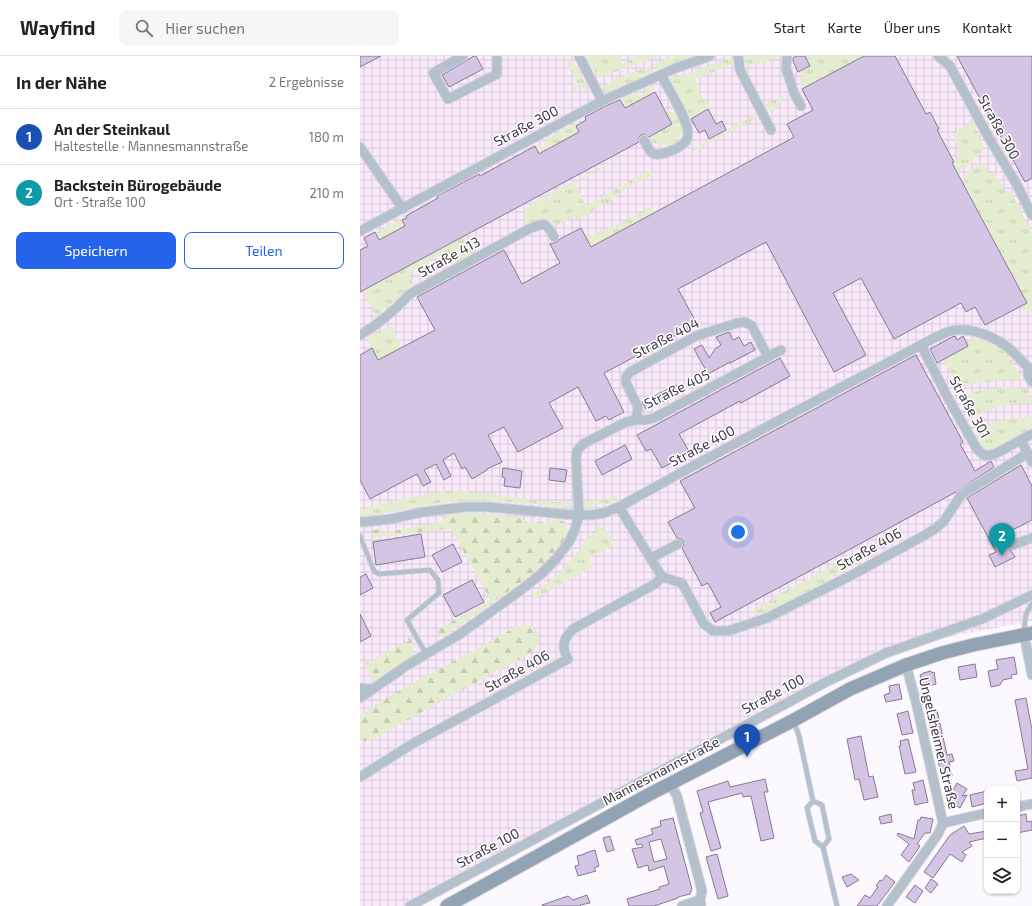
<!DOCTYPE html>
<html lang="de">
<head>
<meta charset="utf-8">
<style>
	:root { --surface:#fff; --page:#f6f6f6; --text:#222; --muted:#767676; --line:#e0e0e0; --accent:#2563eb }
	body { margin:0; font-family:"Exo 2",sans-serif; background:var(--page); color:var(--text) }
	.controls { position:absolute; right:12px; bottom:12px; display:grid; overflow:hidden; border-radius:8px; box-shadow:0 1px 3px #0004 }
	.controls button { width:36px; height:36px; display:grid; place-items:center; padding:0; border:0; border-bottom:1px solid var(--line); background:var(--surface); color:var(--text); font:20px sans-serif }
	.you { position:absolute; left:378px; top:476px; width:14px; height:14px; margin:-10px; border:3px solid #fff; border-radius:50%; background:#1a73e8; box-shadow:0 0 0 6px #1a73e833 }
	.badge { display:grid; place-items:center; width:26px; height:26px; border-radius:50%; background:var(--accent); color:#fff; font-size:13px; font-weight:700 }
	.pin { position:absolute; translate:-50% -33px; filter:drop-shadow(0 1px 2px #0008) }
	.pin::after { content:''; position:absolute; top:21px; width:14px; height:12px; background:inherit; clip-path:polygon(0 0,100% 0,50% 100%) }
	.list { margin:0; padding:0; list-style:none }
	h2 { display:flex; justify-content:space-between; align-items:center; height:52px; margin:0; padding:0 16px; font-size:17px }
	h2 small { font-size:13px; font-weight:400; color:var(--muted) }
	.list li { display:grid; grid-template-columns:26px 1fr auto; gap:12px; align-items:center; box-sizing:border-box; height:56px; padding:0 16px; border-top:1px solid var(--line) }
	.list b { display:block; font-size:15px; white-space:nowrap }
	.list p { margin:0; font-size:13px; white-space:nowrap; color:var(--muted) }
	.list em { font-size:13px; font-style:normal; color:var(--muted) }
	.actions { display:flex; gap:8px; padding:12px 16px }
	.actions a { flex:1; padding:9px 0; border:1px solid var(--accent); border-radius:8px; text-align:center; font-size:14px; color:var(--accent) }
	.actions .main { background:var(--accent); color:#fff }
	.icon { flex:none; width:22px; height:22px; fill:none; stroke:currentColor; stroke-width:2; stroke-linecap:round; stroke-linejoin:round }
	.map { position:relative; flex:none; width:672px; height:850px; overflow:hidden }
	header { display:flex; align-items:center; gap:24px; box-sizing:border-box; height:56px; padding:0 20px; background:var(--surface); border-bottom:1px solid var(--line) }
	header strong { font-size:19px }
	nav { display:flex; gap:22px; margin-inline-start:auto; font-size:14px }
	.search { width:280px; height:36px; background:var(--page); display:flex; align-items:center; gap:10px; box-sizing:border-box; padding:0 14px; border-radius:8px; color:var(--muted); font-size:15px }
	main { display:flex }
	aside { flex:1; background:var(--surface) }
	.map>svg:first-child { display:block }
</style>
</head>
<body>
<header>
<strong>Wayfind</strong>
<div class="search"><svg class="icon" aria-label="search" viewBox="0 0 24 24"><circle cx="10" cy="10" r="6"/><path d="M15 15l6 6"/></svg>Hier suchen</div>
<nav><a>Start</a><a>Karte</a><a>Über uns</a><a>Kontakt</a></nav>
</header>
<main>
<aside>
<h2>In der Nähe<small>2 Ergebnisse</small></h2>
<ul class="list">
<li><span class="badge" style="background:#1a4fb4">1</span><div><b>An der Steinkaul</b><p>Haltestelle · Mannesmannstraße</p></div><em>180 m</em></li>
<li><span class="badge" style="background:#0f9aa8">2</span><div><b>Backstein Bürogebäude</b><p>Ort · Straße 100</p></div><em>210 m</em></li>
</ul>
<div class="actions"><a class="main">Speichern</a><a>Teilen</a></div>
</aside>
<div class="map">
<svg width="672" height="850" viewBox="0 0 672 850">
	<defs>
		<pattern id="industrial-grid" width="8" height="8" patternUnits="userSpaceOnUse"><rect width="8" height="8" fill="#fae9fb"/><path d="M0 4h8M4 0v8" fill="none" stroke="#d7c9d8"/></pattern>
		<pattern id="grass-tufts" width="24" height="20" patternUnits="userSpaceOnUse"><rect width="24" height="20" fill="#e4edd0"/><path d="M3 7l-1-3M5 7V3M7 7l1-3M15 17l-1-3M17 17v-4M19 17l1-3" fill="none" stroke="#c5ccb4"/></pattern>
		<pattern id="forest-firs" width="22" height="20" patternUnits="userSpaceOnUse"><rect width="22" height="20" fill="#e4edd0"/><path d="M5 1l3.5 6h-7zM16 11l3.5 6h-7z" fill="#c5ccb4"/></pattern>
	</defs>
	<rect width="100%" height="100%" fill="#fbf8fe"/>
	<polygon fill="url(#industrial-grid)" points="0,0 672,0 672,565 598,579 582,583 538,598 504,612 459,635 59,850 0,850"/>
	<g fill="url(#grass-tufts)">
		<polygon points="226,0 251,0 252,1 259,0 263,8 276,1 276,0 300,0 238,22"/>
		<polygon points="314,0 338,0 298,16 294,8"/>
		<polygon points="382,0 418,0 416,3 388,11 386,7 382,4"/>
		<polygon points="445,0 504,0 442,33 440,22 443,20 441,17 439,18 438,16"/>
		<polygon points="373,1 372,8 335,23 343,44 348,48 351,52 329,63 308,23 316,20 317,22 352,8"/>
		<polygon points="211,2 228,32 224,35 221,29 216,31 217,33 213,35 216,24 206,5"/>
		<path d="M290 10 294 18 250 35H246L243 31C249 24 280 14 290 10Z"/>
		<polygon points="292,30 295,36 265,52 261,46 263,45 261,42 276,36 277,40 285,37 284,33"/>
		<path d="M426 38C424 42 413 59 407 54 406 54 404 49 404 48Z"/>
		<path d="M308 56H313L316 58C319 63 322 67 322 73 321 85 310 92 299 89 294 88 291 84 289 81L312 68 306 57Z"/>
		<polygon points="396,58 399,61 333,96 332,93"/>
		<path d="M614 65 617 71 616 73C617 80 623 86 624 93L620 99 612 103 614 106 597 116 592 107C610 94 588 86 595 75Z"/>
		<polygon points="218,66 220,68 220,77 179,98 175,90 179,88 182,92 186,90 184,86 189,83 188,82"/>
		<path d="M273 97 263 101 215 127 226 150 290 114 294 119 278 126 260 136 254 141 251 145 245 149 244 148 230 156 231 158 216 163 215 160 194 171 192 167 187 163C180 162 176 168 169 169 157 161 165 153 173 147L258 102 262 100 263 101Z"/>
		<polygon points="624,107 629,118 635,117 645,134 652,138 672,177 672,256 661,250 667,246 601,122 609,118 607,115"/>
		<polygon points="292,150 295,156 213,201 226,181 256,169"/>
		<polygon points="41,163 45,170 19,184 16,177"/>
		<polygon points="104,180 106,185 108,184 115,197 95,208 88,195 49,216 54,230 43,238 16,260 3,235"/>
		<polygon points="30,270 32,271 40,287 41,292 18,304 6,282"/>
		<path d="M614 282C643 290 649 299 663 325 641 323 620 325 599 333L583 303 608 290 606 286Z"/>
		<path d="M649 331 667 333 672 342V348C651 346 631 351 613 361L602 340C617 334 632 332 649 331Z"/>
		<path d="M660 361H672V372L631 394C622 394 619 388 616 381L624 376 621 372 638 365Z"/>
		<path d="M87 435C130 434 171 447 214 446L213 449 209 451 122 444H106L92 445 14 459 0 460V455L4 453C31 445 58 439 87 435Z"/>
		<polygon points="261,438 250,448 246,448 239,447 235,448 228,453 225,452 224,446 248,442"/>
		<polygon points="239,468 256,488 229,502 234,511 174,543 172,539 191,524 202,515"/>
		<path d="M503 494 508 502 469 522 471 527 414 557H390C405 546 422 537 439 527V528Z"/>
	</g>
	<g fill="url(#forest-firs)">
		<polygon points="102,457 128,458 157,461 167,465 188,467 194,463 200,464 205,467 206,469 208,476 208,480 200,491 174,517 83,581 80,581 77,575 96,563 122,549 130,543 93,477 91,474 86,473 12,482 11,478 13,475 17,473 23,477 82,466 88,459"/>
		<path d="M165 569C180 569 183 587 172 596L13 683 8 685H0V660L22 644 158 570Z"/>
		<polygon points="42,570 44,571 53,589 54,599 13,627 4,608 49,585"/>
	</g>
	<g fill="#d5c5e4" stroke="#877995" fill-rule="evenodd">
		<polygon points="0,0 21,0 0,11"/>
		<polygon points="114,0 116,0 123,13 89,31 82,19"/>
		<polygon points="436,0 445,0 450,10 438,16 433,5 433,2"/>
		<polygon points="504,0 535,0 566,58 570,56 579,73 577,74 594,106 592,107 667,247 625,269 615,251 606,256 601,247 534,283 501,222 473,237 506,299 474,316 406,186 318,233 337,268 244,317 264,356 249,364 246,360 236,365 218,331 189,347 203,372 158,396 144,371 128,379 142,406 127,413 127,414 112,423 105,411 102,413 94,397 83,404 91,420 84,424 76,408 64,414 71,426 63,430 57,418 10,443 0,424 0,299 12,292 18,304 75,274 57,241 144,194 162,228 200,207 190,188 197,186 200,183 221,172 231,191 427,85 434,81 427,68 453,54 442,33"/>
		<polygon points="597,0 672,0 672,122 665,126"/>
		<polygon points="295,36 312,68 289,81 284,78 281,79 279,81 279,86 0,236 0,194 8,190 4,182 15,176 19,184 45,170 42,164 47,162 46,160 78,142 77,140 119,118 120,120 175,90 179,98 219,76 216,70 226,64 225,61 245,50 260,44 265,52"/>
		<polygon points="348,53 356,68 362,65 366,74 349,83 345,74 339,77 331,63"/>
		<polygon points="369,276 373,284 379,281 384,290 391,286 395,294 370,307 370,306 348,318 334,293 342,289 349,302 355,293 361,289 356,281"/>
		<polygon points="595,280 597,284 603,280 608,290 577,307 570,293 592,281"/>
		<polygon points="556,299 603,386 600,388 615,415 631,405 634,411 596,436 355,566 350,557 361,551 348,527 342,530 322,492 324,489 323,485 321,483 317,482 308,466 335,452 320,425"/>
		<polygon points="420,302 430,320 381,347 380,345 319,378 330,397 302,412 291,393 286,395 277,379"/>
		<polygon points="316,329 320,336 302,346 301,344 286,353 282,346"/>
		<polygon points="265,389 272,403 242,419 235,405"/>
		<polygon points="661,409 672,430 672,464 643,479 647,487 648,491 651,495 655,501 635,511 629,499 636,496 607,442"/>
		<polygon points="143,412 162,415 160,432 144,430 145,422 142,421"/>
		<polygon points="190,412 207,414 205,426 189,424"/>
		<polygon points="61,478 65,501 16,509 13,486"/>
		<polygon points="93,488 102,506 82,516 72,499"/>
		<polygon points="6,518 13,532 0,539 0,521"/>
		<polygon points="112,524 124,546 95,561 83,539"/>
		<polygon points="0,558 11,580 0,586"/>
		<polygon points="654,601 657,618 651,619 652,622 643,624 640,629 631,631 628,615 638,613 636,604"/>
		<polygon points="615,608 617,621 600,624 598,611"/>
		<polygon points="571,615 572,617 574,616 576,628 563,631 560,619 563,618 563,617"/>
		<polygon points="539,628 542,643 526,646 524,639 530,637 529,630"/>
		<polygon points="666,642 672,674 672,722 657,725 655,715 668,713 655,644"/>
		<polygon points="577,654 587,699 592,698 594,705 589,706 592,720 582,722 567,656"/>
		<polygon points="548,655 553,677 542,679 537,658"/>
		<polygon points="501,680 509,721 513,720 518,741 504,744 499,723 495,724 487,683"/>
		<polygon points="548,683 556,716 545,718 539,690 541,690 540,685"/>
		<polygon points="405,723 408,736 404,736 414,782 401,785 391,740 383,741 382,737 348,746 361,792 351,795 340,757 343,756 337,735 368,725 370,731"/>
		<polygon points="563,724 568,746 555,749 552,734 555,734 553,727"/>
		<polygon points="597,727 607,733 602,740 607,739 600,752 587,744"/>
		<polygon points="627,735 627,747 612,751 610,739"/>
		<polygon points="531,758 532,766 521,768 519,761"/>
		<polygon points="666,758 667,766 672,765 672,774 657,777 657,760"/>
		<polygon points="561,761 573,763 570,777 565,777 557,788 560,790 549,806 541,799 549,788 537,779 538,777 554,783 558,764 560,764"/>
		<path d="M313 762 332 833 330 838 318 841V842L294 850H269L267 843 300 833 299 831 309 828 304 810 289 815 288 809 278 812 272 793 283 791 282 788 277 789 275 784 293 778 291 773 301 770 300 765ZM301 783 307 803 294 806 289 786Z"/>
		<polygon points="604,770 609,778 627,775 627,782 609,786 612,790 602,796 606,799 602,806 590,798 573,822 564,816 590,779"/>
		<polygon points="250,780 254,794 247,796 243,782"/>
		<polygon points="235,794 239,810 234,812 236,815 218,820 215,810 219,809 217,800 225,798 225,797"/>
		<polygon points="357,798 368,840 358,843 346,801"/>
		<polygon points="491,818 499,824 487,831 482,821"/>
		<polygon points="526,819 535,826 517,850 497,850 505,839 510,842 518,831 516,830 520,824 522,825"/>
		<polygon points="571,823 578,828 571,837 565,832"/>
		<polygon points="555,829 563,835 555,847 546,841"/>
		<polygon points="227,839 230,847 220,849 221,850 182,850 182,849 208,840 213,844"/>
	</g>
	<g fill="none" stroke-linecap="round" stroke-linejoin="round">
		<defs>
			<g id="service">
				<polyline points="0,480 14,515 19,518 70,514 78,524 79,537 47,564 66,598"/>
				<path d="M664 577C665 565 664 558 672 548"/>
				<polyline points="434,666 439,680 453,745 462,749 469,783 463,791 477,850"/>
				<polyline points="453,745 447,752 455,785 463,791"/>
			</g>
			<g id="minor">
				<polyline points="103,0 73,17 88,43 137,18 137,0"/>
				<polyline points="219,0 242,45"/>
				<polyline points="378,0 380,14 411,74"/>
				<polyline points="427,0 426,12 434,37 441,50"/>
				<polyline points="578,0 590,10 629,82 657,129 672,159"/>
				<path d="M284 84C286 87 288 94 292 97 299 102 324 91 327 83 328 82 328 79 328 77 328 64 308 32 301 19"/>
				<polyline points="0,91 43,153"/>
				<polyline points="0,175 242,45 316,12 350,0"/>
				<path d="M0 279C19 268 35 254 50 238L167 174C183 167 185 164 194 181"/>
				<polyline points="561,289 588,342 617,393 625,400 635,398 672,378"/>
				<polyline points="668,311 668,319 672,326"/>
				<polyline points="276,364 278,351 266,327 266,321 270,316 336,280 377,267 385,266 392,270 408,301"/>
				<polyline points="661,384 672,406"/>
				<polyline points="259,451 302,521 322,527 344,568 353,575 368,575 407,562 492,519 565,479 576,472 584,465 601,439 668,397"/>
				<path d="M0 466H4L31 463 63 456 105 451H129L214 459H232L244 457 259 451 335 409 576 281C581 279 586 276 590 275 610 270 636 281 651 294 657 299 662 306 668 311"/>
				<polyline points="653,489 672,482"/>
				<polyline points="291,502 318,488"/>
				<polyline points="664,578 672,619"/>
				<polyline points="0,632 12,633"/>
				<polyline points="0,642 46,610 100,578 161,534 181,518 196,503 209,486 215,473 219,459 216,403 217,395 223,388 266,366 276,364 286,364 294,362 421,294"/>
				<path d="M0 721 52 688 208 603C201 590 203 583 213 573L295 528 302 521"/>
				<polyline points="310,728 317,740 342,835 340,844 341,850"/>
				<polyline points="657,751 672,748"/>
				<polyline points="583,767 627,757"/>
				<polyline points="50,850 466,626 526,597 622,563 672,539"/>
				<polyline points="322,850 340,844"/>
				<polyline points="527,850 578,778 583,767 556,646 546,609"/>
			</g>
			<polyline id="secondary" points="87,850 288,739 434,664 490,633 546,609 582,597 613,589 672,577"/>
		</defs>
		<use href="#service" stroke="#d9d5dd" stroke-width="6"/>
		<use href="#minor" stroke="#d9d5dd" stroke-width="11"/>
		<use href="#secondary" stroke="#d9d5dd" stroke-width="15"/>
		<use href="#service" stroke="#b4c0cb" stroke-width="4.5"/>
		<use href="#minor" stroke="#b4c0cb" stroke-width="9"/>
		<use href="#secondary" stroke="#92a4b3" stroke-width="13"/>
	</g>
	<g text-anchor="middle" stroke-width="3" stroke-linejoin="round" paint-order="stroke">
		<g font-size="14" fill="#3e3844" stroke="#fff">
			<text transform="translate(166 70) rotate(-28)" y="5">Straße 300</text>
			<text transform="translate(639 71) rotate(61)" y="5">Straße 300</text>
			<text transform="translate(89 201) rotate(-29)" y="5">Straße 413</text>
			<text transform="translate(306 282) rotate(-27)" y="5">Straße 404</text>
			<text transform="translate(317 333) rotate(-26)" y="5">Straße 405</text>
			<text transform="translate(610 351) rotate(61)" y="5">Straße 301</text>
			<text transform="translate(342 390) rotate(-28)" y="5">Straße 400</text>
			<text transform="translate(509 493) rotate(-29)" y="5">Straße 406</text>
			<text transform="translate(157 615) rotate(-29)" y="5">Straße 406</text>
			<text transform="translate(413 638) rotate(-28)" y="5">Straße 100</text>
			<text transform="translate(579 687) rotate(77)" y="5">Ungelsheimer Straße</text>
			<text transform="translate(301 715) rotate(-28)" y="5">Mannesmannstraße</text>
			<text transform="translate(128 792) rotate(-28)" y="5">Straße 100</text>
		</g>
	</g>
</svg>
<div class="controls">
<button>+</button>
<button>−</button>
<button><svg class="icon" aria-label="layers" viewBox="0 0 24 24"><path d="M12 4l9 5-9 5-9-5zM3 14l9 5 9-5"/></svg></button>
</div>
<div class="you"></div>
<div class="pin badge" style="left:387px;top:701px;background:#1a4fb4">1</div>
<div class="pin badge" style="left:642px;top:500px;background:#0f9aa8">2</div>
</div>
</main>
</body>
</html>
